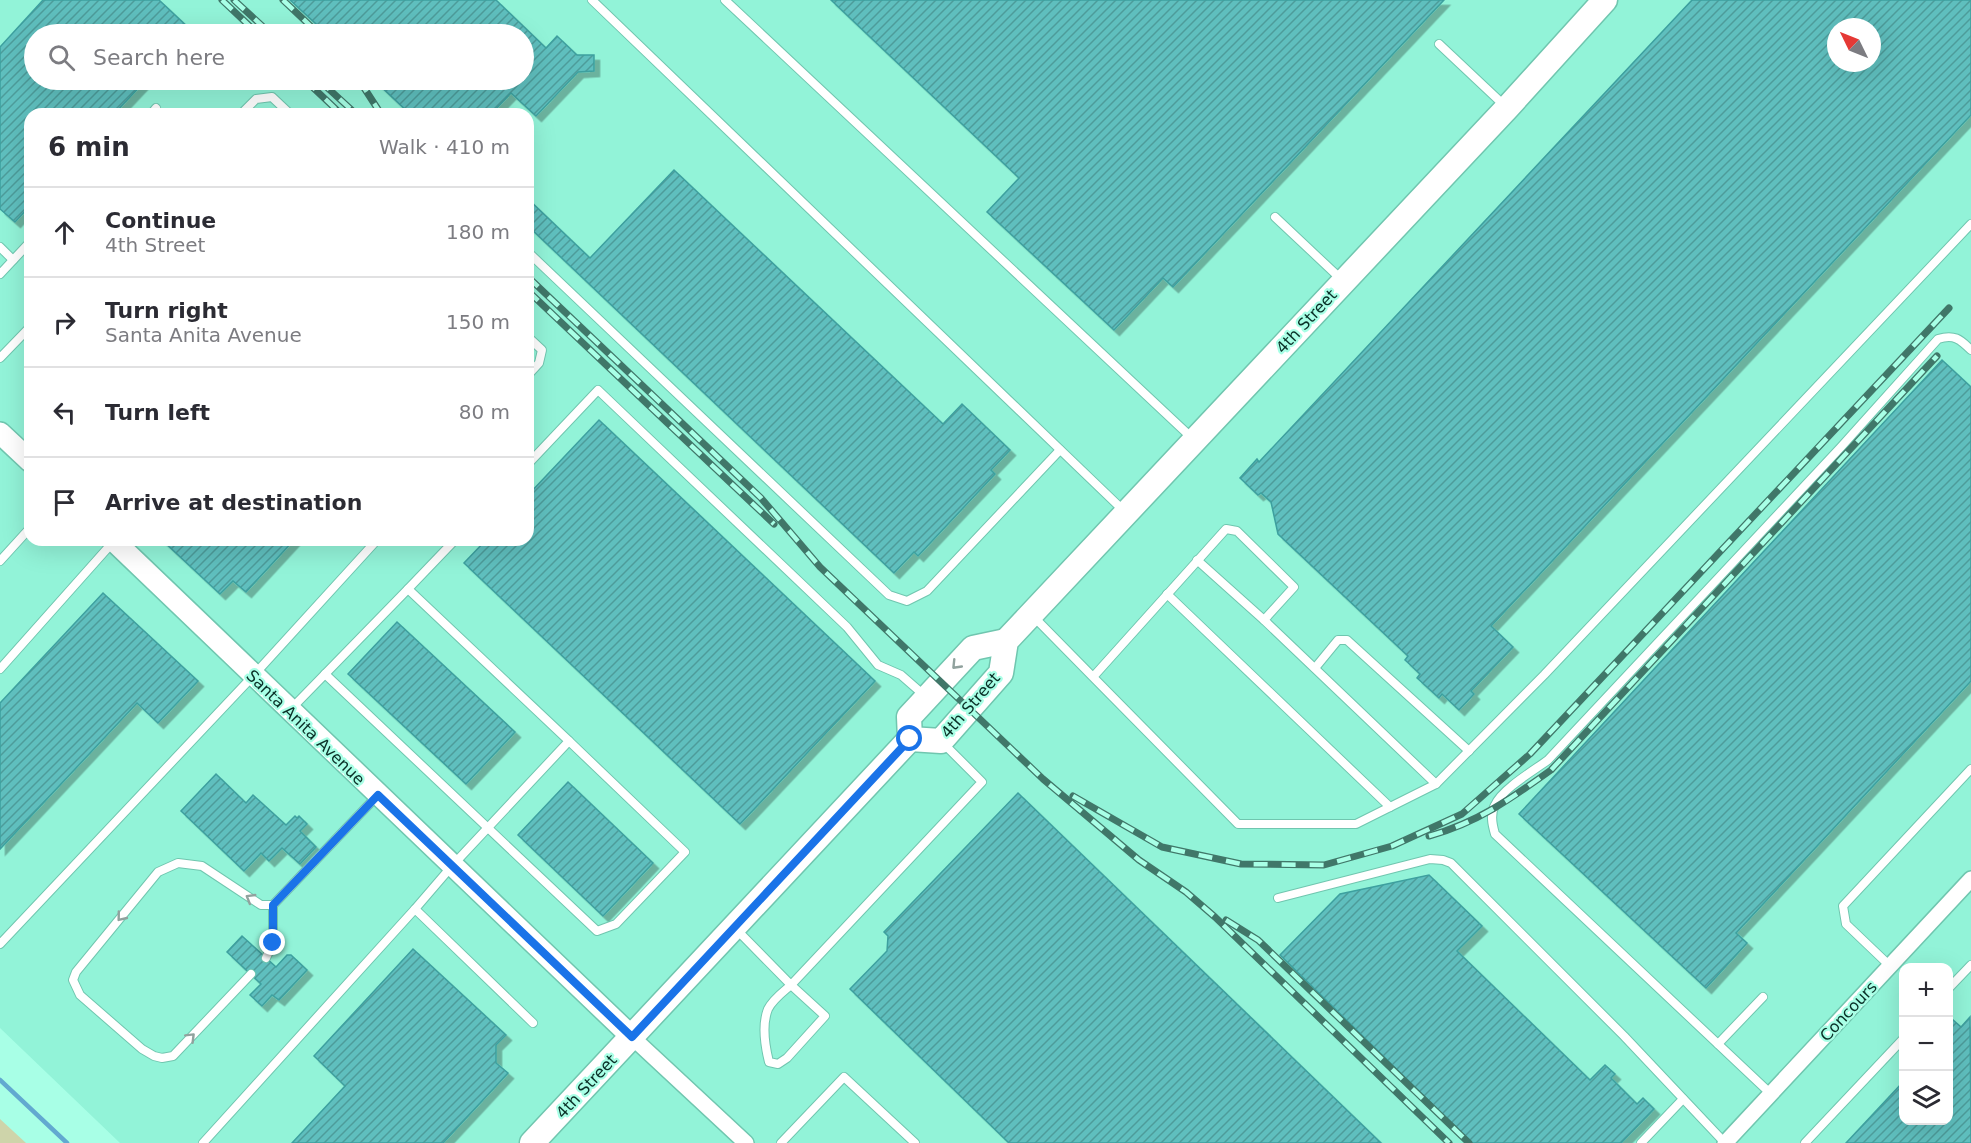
<!DOCTYPE html>
<html lang="en">
<head>
<meta charset="utf-8">
<style>
	:root { --surface:#fff; --page:#f2f2f3; --text:#2b2b33; --muted:#7c7c81; --line:#e1e1e2 }
	body { margin:0; font-family:"DejaVu Sans",sans-serif; background:var(--page); color:var(--text) }
	.controls { position:absolute; right:18px; bottom:18px; display:grid; overflow:hidden; border-radius:12px; box-shadow:0 6px 24px #0002 }
	.controls button { width:54px; height:54px; display:grid; place-items:center; padding:0; border:0; border-bottom:2px solid var(--line); background:var(--surface); color:var(--text); font:30px sans-serif }
	.compass { position:absolute; left:1827px; top:18px; width:54px; height:54px; border-radius:50%; background:var(--surface); box-shadow:0 6px 24px #0002; rotate:313deg }
	.stop { position:absolute; width:18px; height:18px; margin:-14px; border:4px solid #1a73e8; border-radius:50%; background:#fff }
	.stop.end { background:#1a73e8; border-color:#fff; box-shadow:0 2px 6px #0008 }
	.list { margin:0; padding:0; list-style:none }
	h2 { display:flex; justify-content:space-between; align-items:center; height:78px; margin:0; padding:0 24px; font-size:26px }
	h2 small { font-size:20px; font-weight:400; color:var(--muted) }
	.list li { display:grid; grid-template-columns:39px 1fr auto; gap:18px; align-items:center; box-sizing:border-box; height:90px; padding:0 24px; border-top:2px solid var(--line) }
	.list b { display:block; font-size:22px; white-space:nowrap }
	.list p { margin:0; font-size:20px; white-space:nowrap; color:var(--muted) }
	.list em { font-size:20px; font-style:normal; color:var(--muted) }
	.icon { flex:none; width:33px; height:33px; fill:none; stroke:currentColor; stroke-width:2; stroke-linecap:round; stroke-linejoin:round }
	.map { position:relative; flex:none; width:1971px; height:1143px; overflow:hidden }
	.search { position:absolute; background:var(--surface); box-shadow:0 6px 24px #0002; left:24px; top:24px; width:510px; height:66px; display:flex; align-items:center; gap:15px; box-sizing:border-box; padding:0 21px; border-radius:33px; color:var(--muted); font-size:22px }
	.panel { position:absolute; background:var(--surface); box-shadow:0 6px 24px #0002; left:24px; top:108px; width:510px; height:438px; border-radius:18px }
	.map>svg:first-child { display:block }
</style>
</head>
<body>
<div class="map">
<svg width="1971" height="1143" viewBox="0 0 1971 1143">
	<defs>
		<pattern id="building-hatch" width="6" height="6" patternUnits="userSpaceOnUse" patternTransform="scale(1.5)"><rect width="6" height="6" fill="#5fbfbe"/><path d="M-1 1l2-2M0 6l6-6M5 7l2-2" fill="none" stroke="#4d9c9a"/></pattern>
		<filter id="shadow"><feDropShadow dx="5.5" dy="5.5" stdDeviation="0" flood-color="#0004"/></filter>
	</defs>
	<rect width="100%" height="100%" fill="#a8ffe6"/>
	<path fill="#92f3d8" fill-rule="evenodd" d="M0 0H1971V1143H120L0 1028ZM1836 27H1872V63H1836ZM34 34H524V80H34ZM30 114H528V540H30ZM1904 968H1948V1120H1904Z"/>
	<polygon fill="#ced4aa" points="0,1119 26,1143 0,1143"/>
	<g fill="none" stroke-linecap="round" stroke-linejoin="round">
		<polyline stroke="#62a9d0" stroke-width="4.5" points="0,1080 67,1143"/>
	</g>
	<g fill="url(#building-hatch)" stroke="#3da09f" stroke-width="1.5" fill-rule="evenodd" filter="url(#shadow)">
		<polygon points="43,0 159,0 191,30 187,34 34,34 34,80 146,80 114,114 30,114 30,206 15,222 0,209 0,47"/>
		<polygon points="290,0 496,0 546,48 557,36 577,55 594,55 594,71 578,72 536,116 511,93 491,114 410,114 374,80 524,80 524,34 327,34"/>
		<polygon points="831,0 1444,0 1173,287 1163,278 1114,330 987,212 1019,178"/>
		<path d="M1692 0H1971V115L1491 626 1513 647 1471 691 1474 694 1459 710 1442 694 1439 698 1417 678 1420 674 1405 660 1408 656 1278 534 1271 502 1261 493 1258 495 1240 478 1257 459 1259 462ZM1836 27H1872V63H1836Z"/>
		<polygon points="674,170 943,424 962,404 1010,450 991,470 995,474 918,556 914,552 894,573 528,226 528,199 590,258"/>
		<polygon points="1942,360 1971,387 1971,681 1736,933 1747,943 1706,988 1519,814"/>
		<polygon points="599,420 875,681 740,824 464,563 486,540 528,540 528,495"/>
		<polygon points="162,540 294,540 246,592 233,581 220,594"/>
		<polygon points="103,593 198,681 158,723 137,703 0,849 0,703"/>
		<polygon points="397,622 515,732 466,784 348,674"/>
		<polygon points="216,774 246,803 253,795 286,825 295,816 297,818 299,816 307,824 300,831 316,847 300,864 282,848 269,861 261,853 244,871 181,811"/>
		<polygon points="568,782 653,863 603,916 518,835"/>
		<polygon points="1018,793 1381,1143 1009,1143 850,989 887,951 888,936 884,932"/>
		<polygon points="1429,875 1482,926 1457,951 1590,1080 1605,1065 1615,1074 1611,1078 1637,1104 1643,1098 1654,1109 1621,1143 1472,1143 1280,955 1340,894"/>
		<polygon points="242,936 276,967 287,955 291,955 307,970 279,1000 272,995 262,1006 250,995 261,984 227,952"/>
		<polygon points="413,949 506,1035 496,1045 496,1063 508,1073 443,1143 292,1143 345,1086 314,1056"/>
		<polygon points="1970,1017 1971,1143 1846,1143 1904,1081 1904,1120 1948,1120 1948,1023 1952,1019 1961,1027"/>
	</g>
	<g fill="none" stroke-linecap="round" stroke-linejoin="round">
		<defs>
			<g id="lane">
				<polyline points="592,0 1125,512"/>
				<polyline points="725,0 1192,438"/>
				<polyline points="1439,44 1506,107"/>
				<polyline points="151,114 156,108"/>
				<polyline points="241,114 256,99 272,97 290,114"/>
				<polyline points="1275,217 1342,280"/>
				<polyline points="0,247 13,260"/>
				<polyline points="528,252 889,595 907,601 927,591 1060,450"/>
				<polyline points="0,274 30,242"/>
				<polyline points="528,337 542,350 539,363 528,375"/>
				<polyline points="0,358 30,327"/>
				<polyline points="528,464 598,390 847,627 878,665 901,675 925,696"/>
				<polyline points="1197,560 1264,620"/>
				<polyline points="0,561 30,528"/>
				<polyline points="408,589 455,540"/>
				<polyline points="1167,594 1390,807"/>
				<polyline points="1034,617 1093,677 1226,529 1237,531 1294,587 1264,620 1436,784 1356,824 1238,824 1093,677"/>
				<polyline points="1315,668 1338,640 1347,640 1469,751"/>
				<polyline points="0,669 113,542"/>
				<polyline points="325,674 597,931 616,924 685,852 569,741"/>
				<polyline points="290,710 408,589 569,741 452,866 415,909"/>
				<polyline points="1436,784 1544,675 1971,224"/>
				<polyline points="1278,898 1430,859 1443,860 1451,863 1624,1036 1725,1143"/>
				<polyline points="273,905 377,796"/>
				<polyline points="736,929 791,985 982,782 942,742"/>
				<polyline points="0,944 253,676 377,540"/>
				<polyline points="1890,966 1846,924 1843,906 1971,769"/>
				<polyline points="251,974 173,1056 162,1058 154,1056 142,1049 80,995 73,980 76,972 158,872 178,863 202,866 261,905 273,905 273,943 266,958"/>
				<path d="M791 985 825 1016 787 1058 778 1064 769 1062C765 1046 762 1024 768 1009 773 999 783 992 791 985Z"/>
				<polyline points="1948,989 1971,965"/>
				<polyline points="1718,1044 1763,997"/>
				<path d="M1771 1094 1495 834C1492 824 1490 814 1495 805 1502 789 1533 771 1548 760L1841 447 1938 339C1954 334 1960 339 1971 350"/>
				<polyline points="203,1143 415,909 533,1023"/>
				<polyline points="781,1143 844,1077 915,1143"/>
				<polyline points="1641,1143 1683,1099"/>
				<polyline points="1805,1143 1904,1038"/>
			</g>
			<g id="street">
				<polyline points="632,1037 746,1143"/>
				<polyline points="1725,1143 1971,879"/>
			</g>
			<g id="secondary">
				<polyline points="0,433 30,461"/>
				<polyline points="113,540 632,1037"/>
			</g>
			<g id="primary">
				<polyline points="910,739 941,741 1001,673 1006,641 1507,108 1605,0"/>
				<polyline points="532,1143 910,739 909,717 973,648 1006,641"/>
			</g>
		</defs>
		<use href="#lane" stroke="#70c6af" stroke-width="10"/>
		<use href="#street" stroke="#70c6af" stroke-width="18"/>
		<use href="#secondary" stroke="#70c6af" stroke-width="24"/>
		<use href="#primary" stroke="#70c6af" stroke-width="27"/>
		<use href="#lane" stroke="#fff" stroke-width="8"/>
		<use href="#street" stroke="#fff" stroke-width="15"/>
		<use href="#secondary" stroke="#fff" stroke-width="21"/>
		<use href="#primary" stroke="#fff" stroke-width="24"/>
		<defs>
			<g id="rail">
				<polyline points="222,0 258,34"/>
				<polyline points="234,0 271,34"/>
				<polyline points="283,0 319,34"/>
				<polyline points="305,80 341,114"/>
				<polyline points="319,80 356,114"/>
				<polyline points="359,80 381,114"/>
				<polyline points="528,277 761,498 820,567 1043,779 1139,860 1186,892 1215,917 1449,1143"/>
				<polyline points="528,291 774,524"/>
				<polyline points="1073,796 1162,847 1241,864 1324,865 1392,846 1462,814 1530,754 1949,308"/>
				<path d="M1429 836C1477 823 1512 798 1551 770L1937 356"/>
				<polyline points="1226,920 1258,940 1469,1143"/>
			</g>
		</defs>
		<use href="#rail" stroke="#407769" stroke-width="7"/>
		<use href="#rail" stroke="#a8ffe6" stroke-width="4.5" stroke-dasharray="14" stroke-linecap="butt"/>
	</g>
	<defs><path id="oneway-chevron" d="M-2-3.5L2.5 0L-2 3.5" fill="none" stroke-width="1.6" stroke-linecap="round" stroke-linejoin="round" transform="scale(1.5)"/></defs>
	<g stroke="#91a29e">
		<use href="#oneway-chevron" transform="translate(956 665) rotate(134)"/>
		<use href="#oneway-chevron" transform="translate(250 898) rotate(-149)"/>
		<use href="#oneway-chevron" transform="translate(121 917) rotate(129)"/>
		<use href="#oneway-chevron" transform="translate(191 1037) rotate(-45)"/>
	</g>
	<g fill="none" stroke-linecap="round" stroke-linejoin="round">
		<polyline stroke="#1a73e8" stroke-width="8" points="273,943 273,905 378,795 632,1037 910,739"/>
	</g>
	<g text-anchor="middle" stroke-width="4.5" stroke-linejoin="round" paint-order="stroke">
		<g font-size="16" fill="#0a3027" stroke="#a8ffe6">
			<text transform="translate(1306 321) rotate(-47)" y="6">4th Street</text>
			<text transform="translate(970 705) rotate(-49)" y="6">4th Street</text>
			<text transform="translate(306 727) rotate(44)" y="6">Santa Anita Avenue</text>
			<text transform="translate(1848 1011) rotate(-47)" y="6">Concours</text>
			<text transform="translate(586 1086) rotate(-47)" y="6">4th Street</text>
		</g>
	</g>
</svg>
<div class="controls">
<button>+</button>
<button>−</button>
<button><svg class="icon" aria-label="layers" viewBox="0 0 24 24"><path d="M12 4l9 5-9 5-9-5zM3 14l9 5 9-5"/></svg></button>
</div>
<svg class="compass" viewBox="-18 -18 36 36"><path d="M0-13l5 13h-10z" fill="#e53935"/><path d="M0 13l5-13h-10z" fill="#7c7c81"/></svg>
<div class="stop" style="left:910px;top:739px"></div>
<div class="stop end" style="left:273px;top:943px"></div>
<div class="search"><svg class="icon" aria-label="search" viewBox="0 0 24 24"><circle cx="10" cy="10" r="6"/><path d="M15 15l6 6"/></svg>Search here</div>
<section class="panel">
<h2>6 min<small>Walk · 410 m</small></h2>
<ul class="list">
<li><svg class="icon" aria-label="ahead" viewBox="0 0 24 24"><path d="M12 20V5M6 11l6-6 6 6"/></svg><div><b>Continue</b><p>4th Street</p></div><em>180 m</em></li>
<li><svg class="icon" aria-label="right" viewBox="0 0 24 24"><path d="M7 20v-9h11M14 6l5 5-5 5"/></svg><div><b>Turn right</b><p>Santa Anita Avenue</p></div><em>150 m</em></li>
<li><svg class="icon" aria-label="left" viewBox="0 0 24 24"><path d="M17 20v-9H6M10 6l-5 5 5 5"/></svg><div><b>Turn left</b></div><em>80 m</em></li>
<li><svg class="icon" aria-label="arrive" viewBox="0 0 24 24"><path d="M6 21V4h12l-3 4 3 4H6"/></svg><div><b>Arrive at destination</b></div></li>
</ul>
</section>
</div>
</body>
</html>
